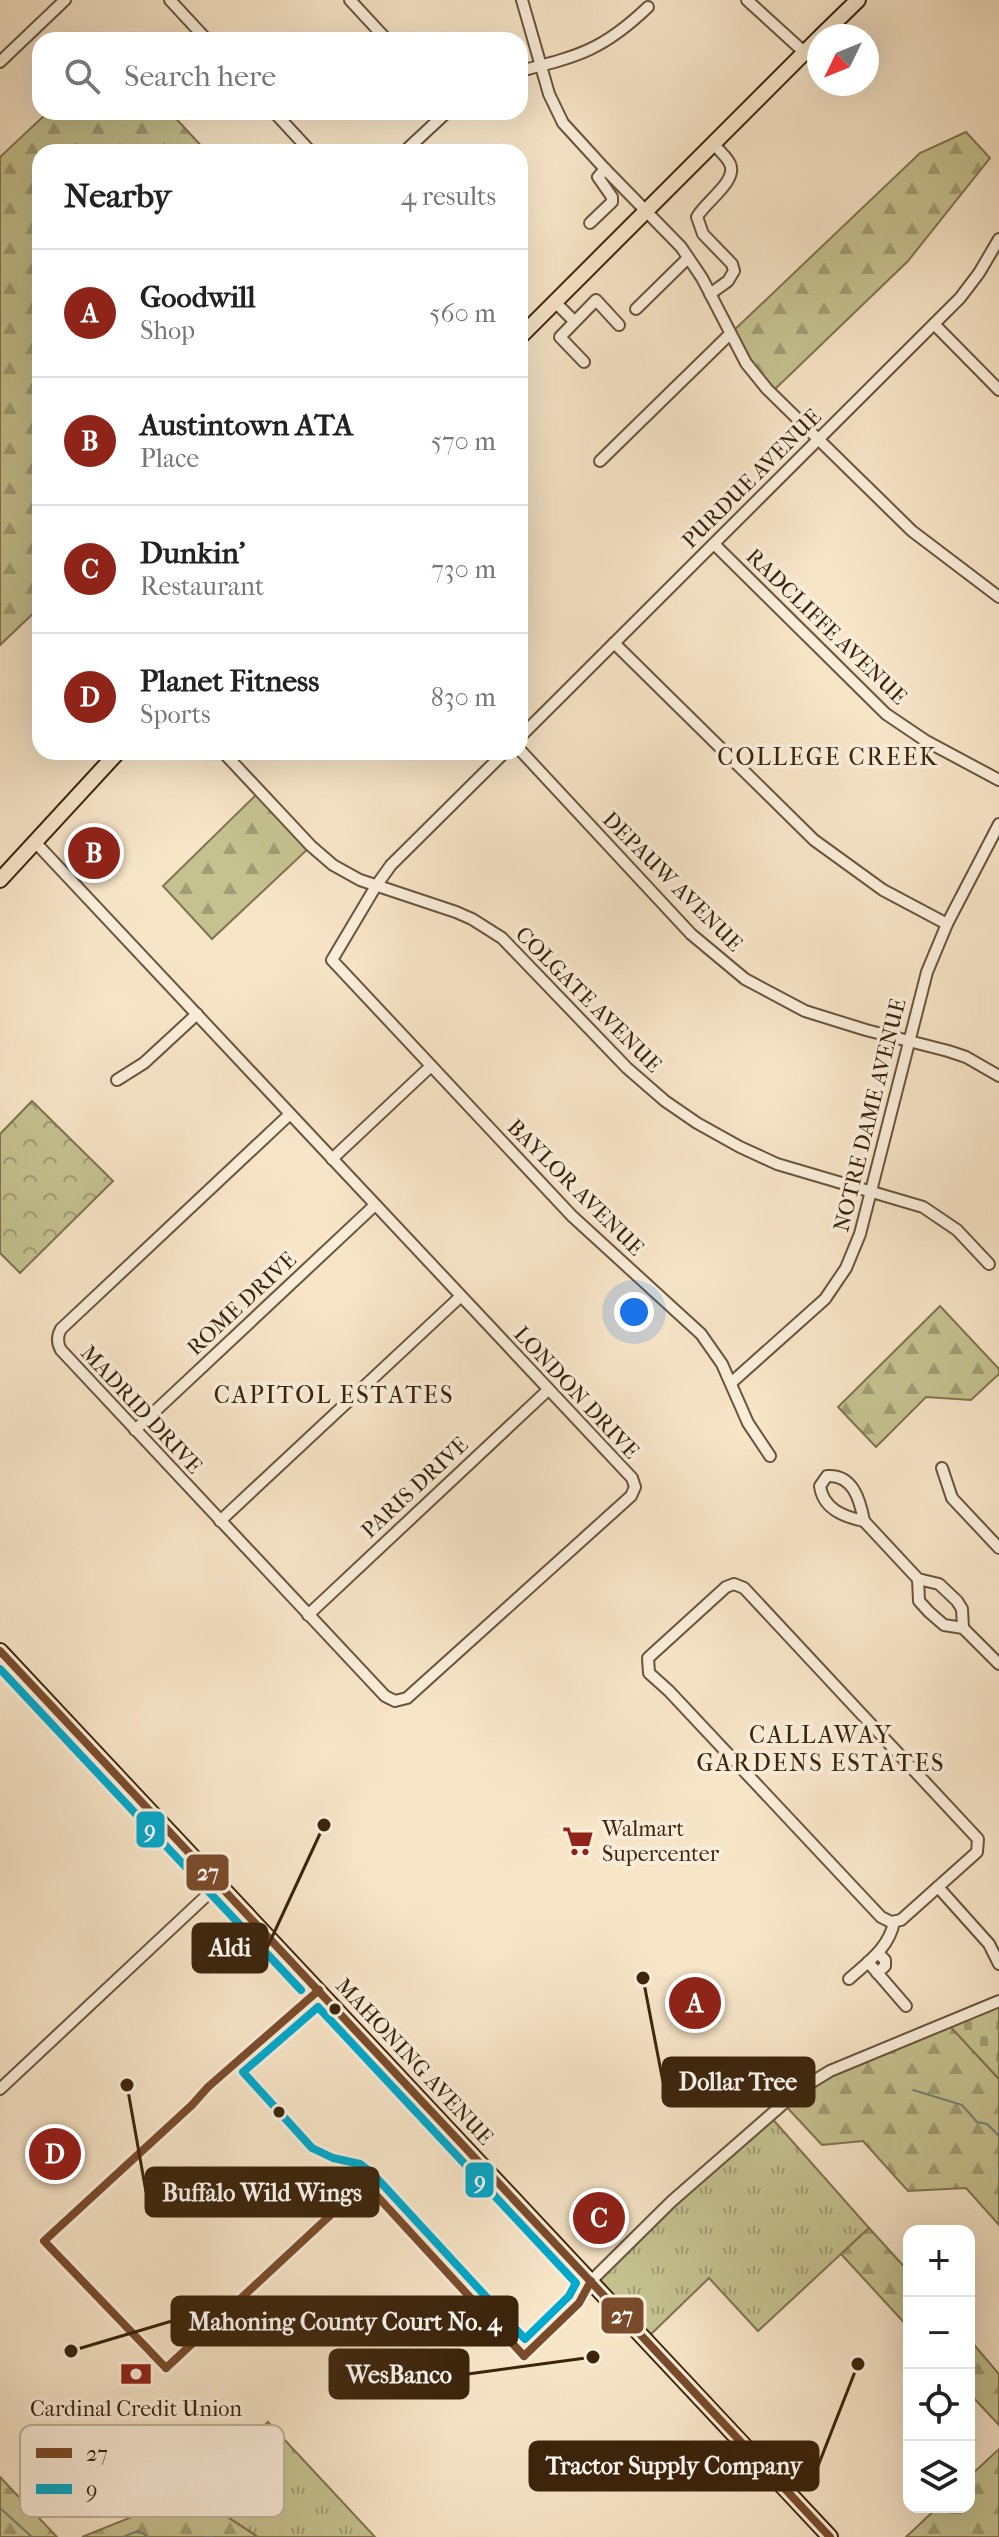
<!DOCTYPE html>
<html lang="en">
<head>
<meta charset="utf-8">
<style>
	:root { --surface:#fff; --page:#f2f2f2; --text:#222; --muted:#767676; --line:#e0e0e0; --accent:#8f2418 }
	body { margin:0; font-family:"IM FELL French Canon",serif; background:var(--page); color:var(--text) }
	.controls { position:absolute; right:24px; bottom:24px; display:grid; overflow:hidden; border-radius:16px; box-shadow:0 8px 32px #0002 }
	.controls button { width:72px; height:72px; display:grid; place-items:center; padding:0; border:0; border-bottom:2px solid var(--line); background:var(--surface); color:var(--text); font:40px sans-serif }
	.compass { position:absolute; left:807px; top:24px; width:72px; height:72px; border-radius:50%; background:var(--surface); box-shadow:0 8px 32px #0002; rotate:227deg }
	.you { position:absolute; left:634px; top:1312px; width:28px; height:28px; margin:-20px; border:6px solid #fff; border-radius:50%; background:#1a73e8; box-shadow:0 0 0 12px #1a73e833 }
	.badge { display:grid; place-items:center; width:52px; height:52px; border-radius:50%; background:var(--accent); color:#fff; font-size:26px; font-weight:700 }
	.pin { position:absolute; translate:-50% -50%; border:4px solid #fff; box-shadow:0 2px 8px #0006 }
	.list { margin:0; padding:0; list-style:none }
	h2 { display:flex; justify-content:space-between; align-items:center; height:104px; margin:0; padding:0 32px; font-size:34px }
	h2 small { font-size:26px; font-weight:400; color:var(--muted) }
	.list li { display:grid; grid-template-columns:52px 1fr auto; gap:24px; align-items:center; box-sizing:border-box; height:128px; padding:0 32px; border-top:2px solid var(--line) }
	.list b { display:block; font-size:30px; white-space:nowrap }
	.list p { margin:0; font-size:26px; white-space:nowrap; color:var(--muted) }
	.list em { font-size:26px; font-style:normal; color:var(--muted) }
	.icon { flex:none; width:44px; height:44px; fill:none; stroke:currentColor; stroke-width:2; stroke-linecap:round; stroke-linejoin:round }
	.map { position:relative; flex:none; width:999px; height:2537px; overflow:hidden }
	.search { position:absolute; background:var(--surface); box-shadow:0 8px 32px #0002; left:32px; top:32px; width:496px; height:88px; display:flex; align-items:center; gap:20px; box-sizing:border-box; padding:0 28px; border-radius:24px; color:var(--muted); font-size:30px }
	.panel { position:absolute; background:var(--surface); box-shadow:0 8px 32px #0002; left:32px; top:144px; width:496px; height:616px; border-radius:24px }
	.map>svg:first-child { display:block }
</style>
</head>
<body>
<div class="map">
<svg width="999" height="2537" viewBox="0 0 999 2537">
	<defs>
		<pattern id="grass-tufts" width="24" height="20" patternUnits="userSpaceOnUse" patternTransform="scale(2)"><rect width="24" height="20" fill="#c5c290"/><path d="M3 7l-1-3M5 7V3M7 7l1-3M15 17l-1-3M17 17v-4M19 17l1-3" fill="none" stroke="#a19d74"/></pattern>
		<pattern id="forest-firs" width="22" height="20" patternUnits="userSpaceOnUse" patternTransform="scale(2)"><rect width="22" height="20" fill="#c5c290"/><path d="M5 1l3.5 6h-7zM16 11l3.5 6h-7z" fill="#a19d74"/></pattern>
		<pattern id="cemetery-stones" width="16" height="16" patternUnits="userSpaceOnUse" patternTransform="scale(2)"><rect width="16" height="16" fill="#c5c290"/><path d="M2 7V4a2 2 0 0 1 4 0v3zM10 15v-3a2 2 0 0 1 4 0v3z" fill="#a19d74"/></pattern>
		<pattern id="park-crowns" width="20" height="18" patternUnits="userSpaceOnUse" patternTransform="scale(2)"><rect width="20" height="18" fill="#c5c290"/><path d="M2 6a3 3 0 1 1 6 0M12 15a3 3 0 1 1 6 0" fill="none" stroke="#a19d74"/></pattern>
	</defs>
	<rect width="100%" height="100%" fill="#f7e5c8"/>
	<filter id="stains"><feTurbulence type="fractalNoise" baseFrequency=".0025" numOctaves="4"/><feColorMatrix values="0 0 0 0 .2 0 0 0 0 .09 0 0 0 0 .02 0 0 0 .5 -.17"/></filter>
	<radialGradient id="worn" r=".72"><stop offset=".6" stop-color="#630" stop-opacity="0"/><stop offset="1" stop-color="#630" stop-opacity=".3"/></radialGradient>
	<g fill="url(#grass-tufts)" stroke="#80734e" stroke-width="2">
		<polygon points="769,2115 869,2228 758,2331 709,2278 646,2339 591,2281"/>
		<polygon points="268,2422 375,2537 258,2537 191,2493"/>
	</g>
	<g fill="url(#forest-firs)" stroke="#80734e" stroke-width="2">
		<polygon points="48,112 170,112 207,152 40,152 40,607 0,645 0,157"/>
		<polygon points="966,132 990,158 908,261 771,393 730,334 920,153"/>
		<polygon points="260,791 311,846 212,939 163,886"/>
		<polygon points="940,1306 999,1369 999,1374 971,1400 926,1397 876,1447 838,1407"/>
		<polygon points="947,2023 999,2079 999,2225 966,2188 908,2191 863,2141 822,2145 783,2103 799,2090"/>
		<polygon points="869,2228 909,2272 909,2328 841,2254"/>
		<polygon points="969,2339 999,2374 999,2425 969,2393"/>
		<polygon points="999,2449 999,2537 906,2537 938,2507 969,2507 969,2477"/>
		<polygon points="0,2477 57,2537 0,2537"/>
		<polygon points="191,2493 258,2537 82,2537"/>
	</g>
	<polygon fill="url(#cemetery-stones)" stroke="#80734e" stroke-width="2" points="999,2001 999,2079 947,2023"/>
	<polygon fill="url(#park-crowns)" stroke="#80734e" stroke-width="2" points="32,1101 113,1181 20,1273 0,1253 0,1134"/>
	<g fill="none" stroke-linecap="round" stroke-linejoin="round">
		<g stroke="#768074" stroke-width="2">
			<polyline points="913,2090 962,2105 977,2122 987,2124 999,2136"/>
			<polyline points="999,2168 999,2178"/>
			<polyline points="0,2508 32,2537"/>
			<polyline points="123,2537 138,2531 149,2537"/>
			<polyline points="206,2537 213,2537"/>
		</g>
		<defs>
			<g id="minor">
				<polyline points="170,0 207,40"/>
				<polyline points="350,0 387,40"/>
				<polyline points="522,0 549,94 563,123 605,169 681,247 702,278 746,363 767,389 912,531 999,597"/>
				<polyline points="747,0 804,52"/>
				<polyline points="0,62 65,0"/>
				<path d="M520 71C579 56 603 50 648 7"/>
				<polyline points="274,112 311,152"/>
				<polyline points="404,152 447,112"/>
				<polyline points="590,223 612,202 612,197 598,177 605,169"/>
				<path d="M710 294 728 281 734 271 732 264 703 234 697 217C705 202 738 181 730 164 727 157 718 149 713 144"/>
				<polyline points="555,302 574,321"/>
				<polyline points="636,309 688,258"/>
				<polyline points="934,324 999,390"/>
				<polyline points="584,362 560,337 596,300 619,325"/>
				<polyline points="600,461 730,334"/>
				<polyline points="714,544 886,714 926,741 999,780"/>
				<polyline points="614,643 814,840 883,890 947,924"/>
				<polyline points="520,737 960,298 979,273 999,239"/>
				<polyline points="520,750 691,934 745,979 805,1011 866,1030 948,1051 966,1057 999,1076"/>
				<polyline points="223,752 311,846 333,865 360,880 456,912 472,919 502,938 627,1068 665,1101 697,1123 740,1147 777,1164 923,1207 957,1230 989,1264"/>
				<polyline points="505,752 391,865 376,886 332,960 572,1216 701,1334 722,1364 748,1423 770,1456"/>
				<path d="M35 842 632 1478 635 1487 631 1496 407 1698 395 1701 385 1696 61 1350C57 1343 57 1336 61 1329L290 1114"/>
				<polyline points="117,1080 144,1063 197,1014"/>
				<polyline points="332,1159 431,1066"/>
				<polyline points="731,1383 825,1299 846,1268 860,1234 927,972 947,924 999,824"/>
				<polyline points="135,1430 375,1205"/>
				<polyline points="942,1468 952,1498 999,1548"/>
				<path d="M827 1476C853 1474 860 1500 864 1521 844 1517 823 1509 820 1486Z"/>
				<polyline points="220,1521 460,1297"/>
				<polyline points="864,1521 918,1579 939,1584 957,1601 962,1609 963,1628"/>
				<polyline points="918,1579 919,1601 929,1612 944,1625 963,1628 999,1664"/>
				<polygon points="734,1584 744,1588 978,1839 977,1852 901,1920 891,1922 881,1917 669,1691 649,1673 648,1658 726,1587"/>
				<polyline points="308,1615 548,1390"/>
				<polyline points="938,1887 989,1944 999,1964"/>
				<polyline points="868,1962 906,2006"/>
				<polyline points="877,1973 885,1966 885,1960 878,1953"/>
				<path d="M849 1979C868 1962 889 1948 894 1922"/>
				<polyline points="0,2089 219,1884"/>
				<polyline points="591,2281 672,2201 799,2090 830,2071 999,2001"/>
			</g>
			<g id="major">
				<polyline points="821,36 858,0"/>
				<polyline points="520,337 819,38"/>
				<polyline points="0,880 118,752"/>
				<polyline points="0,1651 830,2537"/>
			</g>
		</defs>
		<use href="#minor" stroke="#6a543a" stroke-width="14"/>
		<use href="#major" stroke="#3b240b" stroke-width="18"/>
		<use href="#minor" stroke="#faeedb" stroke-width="10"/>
		<use href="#major" stroke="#f7e5c8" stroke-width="14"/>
		<defs>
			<g id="bus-1">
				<polyline points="0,1651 830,2537"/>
				<polyline points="365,2183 524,2356"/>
				<polyline points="524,2356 579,2303 591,2281"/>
				<polyline points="166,2368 44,2241 192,2105 208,2087 319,1990"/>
				<polyline points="166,2368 365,2183"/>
			</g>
			<g id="bus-2">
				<polyline points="0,1669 301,1990"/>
				<polygon points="318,2007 576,2283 569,2296 525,2339 373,2174 360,2164 333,2158 312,2148 243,2072"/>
			</g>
		</defs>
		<use href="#bus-1" stroke="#faeedb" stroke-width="14"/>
		<use href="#bus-2" stroke="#faeedb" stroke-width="14"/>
		<use href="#bus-1" stroke="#7a4b2a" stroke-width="8"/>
		<use href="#bus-2" stroke="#00a9ce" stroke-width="8"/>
	</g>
	<defs>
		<symbol id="supermarket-bare" viewBox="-9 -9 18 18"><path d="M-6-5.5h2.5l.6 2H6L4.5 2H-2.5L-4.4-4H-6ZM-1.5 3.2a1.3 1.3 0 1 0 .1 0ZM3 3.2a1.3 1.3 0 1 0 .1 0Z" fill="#8f2418" stroke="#faeedb" stroke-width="2.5" paint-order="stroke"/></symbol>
		<symbol id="bank-bare" viewBox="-9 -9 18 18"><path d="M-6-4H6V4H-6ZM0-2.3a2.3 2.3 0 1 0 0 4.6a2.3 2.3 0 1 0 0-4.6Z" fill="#8f2418" stroke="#faeedb" stroke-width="2.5" paint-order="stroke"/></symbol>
	</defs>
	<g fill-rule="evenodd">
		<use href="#supermarket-bare" x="556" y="1819" width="44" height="44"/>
		<use href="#bank-bare" x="114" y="2352" width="44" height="44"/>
	</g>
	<g fill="#3b240b" stroke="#faeedb" stroke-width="3">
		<circle cx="335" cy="2009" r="7"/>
		<circle cx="279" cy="2112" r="7"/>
	</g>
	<g text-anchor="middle" stroke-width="7" stroke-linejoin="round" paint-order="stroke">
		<g font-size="22" fill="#3b240b" stroke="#faeedb">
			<text transform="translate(751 478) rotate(-45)" y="8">PURDUE AVENUE</text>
			<text transform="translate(827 626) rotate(44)" y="8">RADCLIFFE AVENUE</text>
			<text transform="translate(673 881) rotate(45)" y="8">DEPAUW AVENUE</text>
			<text transform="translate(589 999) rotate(45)" y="8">COLGATE AVENUE</text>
			<text transform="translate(869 1115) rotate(-76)" y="8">NOTRE DAME AVENUE</text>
			<text transform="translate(576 1187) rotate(45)" y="8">BAYLOR AVENUE</text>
			<text transform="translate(241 1303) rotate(-43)" y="8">ROME DRIVE</text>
			<text transform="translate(577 1392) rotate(47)" y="8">LONDON DRIVE</text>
			<text transform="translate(142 1409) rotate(47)" y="8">MADRID DRIVE</text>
			<text transform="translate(414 1487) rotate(-43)" y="8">PARIS DRIVE</text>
			<text transform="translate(415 2061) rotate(47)" y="8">MAHONING AVENUE</text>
		</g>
		<g font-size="22" fill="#3b240b" stroke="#faeedb" text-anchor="start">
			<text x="602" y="1836">Walmart<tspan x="602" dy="25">Supercenter</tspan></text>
			<text x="136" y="2416" text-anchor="middle">Cardinal Credit Union</text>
		</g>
		<g font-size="24" letter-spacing="2" fill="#3b240b" stroke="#faeedb">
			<text x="828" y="765">COLLEGE CREEK</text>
			<text x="334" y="1403">CAPITOL ESTATES</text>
			<text x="821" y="1743">CALLAWAY<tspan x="821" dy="28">GARDENS ESTATES</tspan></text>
		</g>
	</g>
	<rect x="20" y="2425" width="264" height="92" rx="12" fill="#faeedb" stroke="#c1b19d" stroke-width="2"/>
	<rect x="36" y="2448" width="36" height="10" fill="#7a4b2a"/>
	<rect x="36" y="2484" width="36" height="10" fill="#00a9ce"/>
	<g font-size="22" fill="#3b240b">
		<text x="86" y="2461">27</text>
		<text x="86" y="2497">9</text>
	</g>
	<path fill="none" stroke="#3b240b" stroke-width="3" d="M324 1825L267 1948M643 1978L663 2082M127 2085L146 2192M71 2351L172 2321M593 2357L468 2374M858 2364L818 2466"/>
	<g fill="#3b240b" stroke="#faeedb" stroke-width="3">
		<circle cx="324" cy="1825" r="8"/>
		<circle cx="643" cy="1978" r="8"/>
		<circle cx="127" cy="2085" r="8"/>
		<circle cx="71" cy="2351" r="8"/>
		<circle cx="593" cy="2357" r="8"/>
		<circle cx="858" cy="2364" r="8"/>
	</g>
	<g fill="#3b240b" stroke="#3b240b" stroke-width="3">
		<rect x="193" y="1924" width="74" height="48" rx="8"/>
		<rect x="663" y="2058" width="151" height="48" rx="8"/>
		<rect x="146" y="2168" width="232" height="48" rx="8"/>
		<rect x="172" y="2297" width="345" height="48" rx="8"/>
		<rect x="330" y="2350" width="138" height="48" rx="8"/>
		<rect x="530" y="2442" width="288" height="48" rx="8"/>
	</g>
	<g font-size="24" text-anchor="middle" font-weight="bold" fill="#fff">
		<text x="230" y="1956">Aldi</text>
		<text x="738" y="2090">Dollar Tree</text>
		<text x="262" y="2201">Buffalo Wild Wings</text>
		<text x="345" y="2330">Mahoning County Court No. 4</text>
		<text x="399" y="2383">WesBanco</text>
		<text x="674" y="2474">Tractor Supply Company</text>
	</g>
	<g stroke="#faeedb" stroke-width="3">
		<rect x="135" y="1810" width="31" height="39" rx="8" fill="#00a9ce"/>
		<rect x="185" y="1853" width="45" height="39" rx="8" fill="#7a4b2a"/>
		<rect x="464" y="2161" width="31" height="38" rx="8" fill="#00a9ce"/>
		<rect x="600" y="2296" width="45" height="39" rx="8" fill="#7a4b2a"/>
	</g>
	<g font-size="22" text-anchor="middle" font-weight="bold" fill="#fff">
		<text x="150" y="1837">9</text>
		<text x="208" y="1880">27</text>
		<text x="480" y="2188">9</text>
		<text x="622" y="2323">27</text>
	</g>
	<rect width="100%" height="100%" filter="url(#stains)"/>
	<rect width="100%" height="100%" fill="url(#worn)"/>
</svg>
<div class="controls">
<button>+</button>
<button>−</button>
<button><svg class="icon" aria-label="locate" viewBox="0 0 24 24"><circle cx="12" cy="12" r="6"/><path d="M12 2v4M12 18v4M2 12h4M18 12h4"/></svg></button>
<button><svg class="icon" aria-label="layers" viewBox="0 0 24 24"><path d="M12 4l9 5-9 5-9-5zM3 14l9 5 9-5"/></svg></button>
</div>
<svg class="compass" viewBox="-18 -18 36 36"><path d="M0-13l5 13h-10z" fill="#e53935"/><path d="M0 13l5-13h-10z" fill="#767676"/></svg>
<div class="you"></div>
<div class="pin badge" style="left:695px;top:2003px">A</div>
<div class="pin badge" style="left:94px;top:853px">B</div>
<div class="pin badge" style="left:599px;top:2218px">C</div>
<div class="pin badge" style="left:55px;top:2154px">D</div>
<div class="search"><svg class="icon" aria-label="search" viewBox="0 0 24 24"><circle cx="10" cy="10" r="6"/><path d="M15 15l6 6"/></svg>Search here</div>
<section class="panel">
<h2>Nearby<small>4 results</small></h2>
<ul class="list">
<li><span class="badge">A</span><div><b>Goodwill</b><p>Shop</p></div><em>560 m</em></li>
<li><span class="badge">B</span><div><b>Austintown ATA</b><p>Place</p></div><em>570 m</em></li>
<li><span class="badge">C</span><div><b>Dunkin'</b><p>Restaurant</p></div><em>730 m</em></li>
<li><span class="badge">D</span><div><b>Planet Fitness</b><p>Sports</p></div><em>830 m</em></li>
</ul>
</section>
</div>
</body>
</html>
